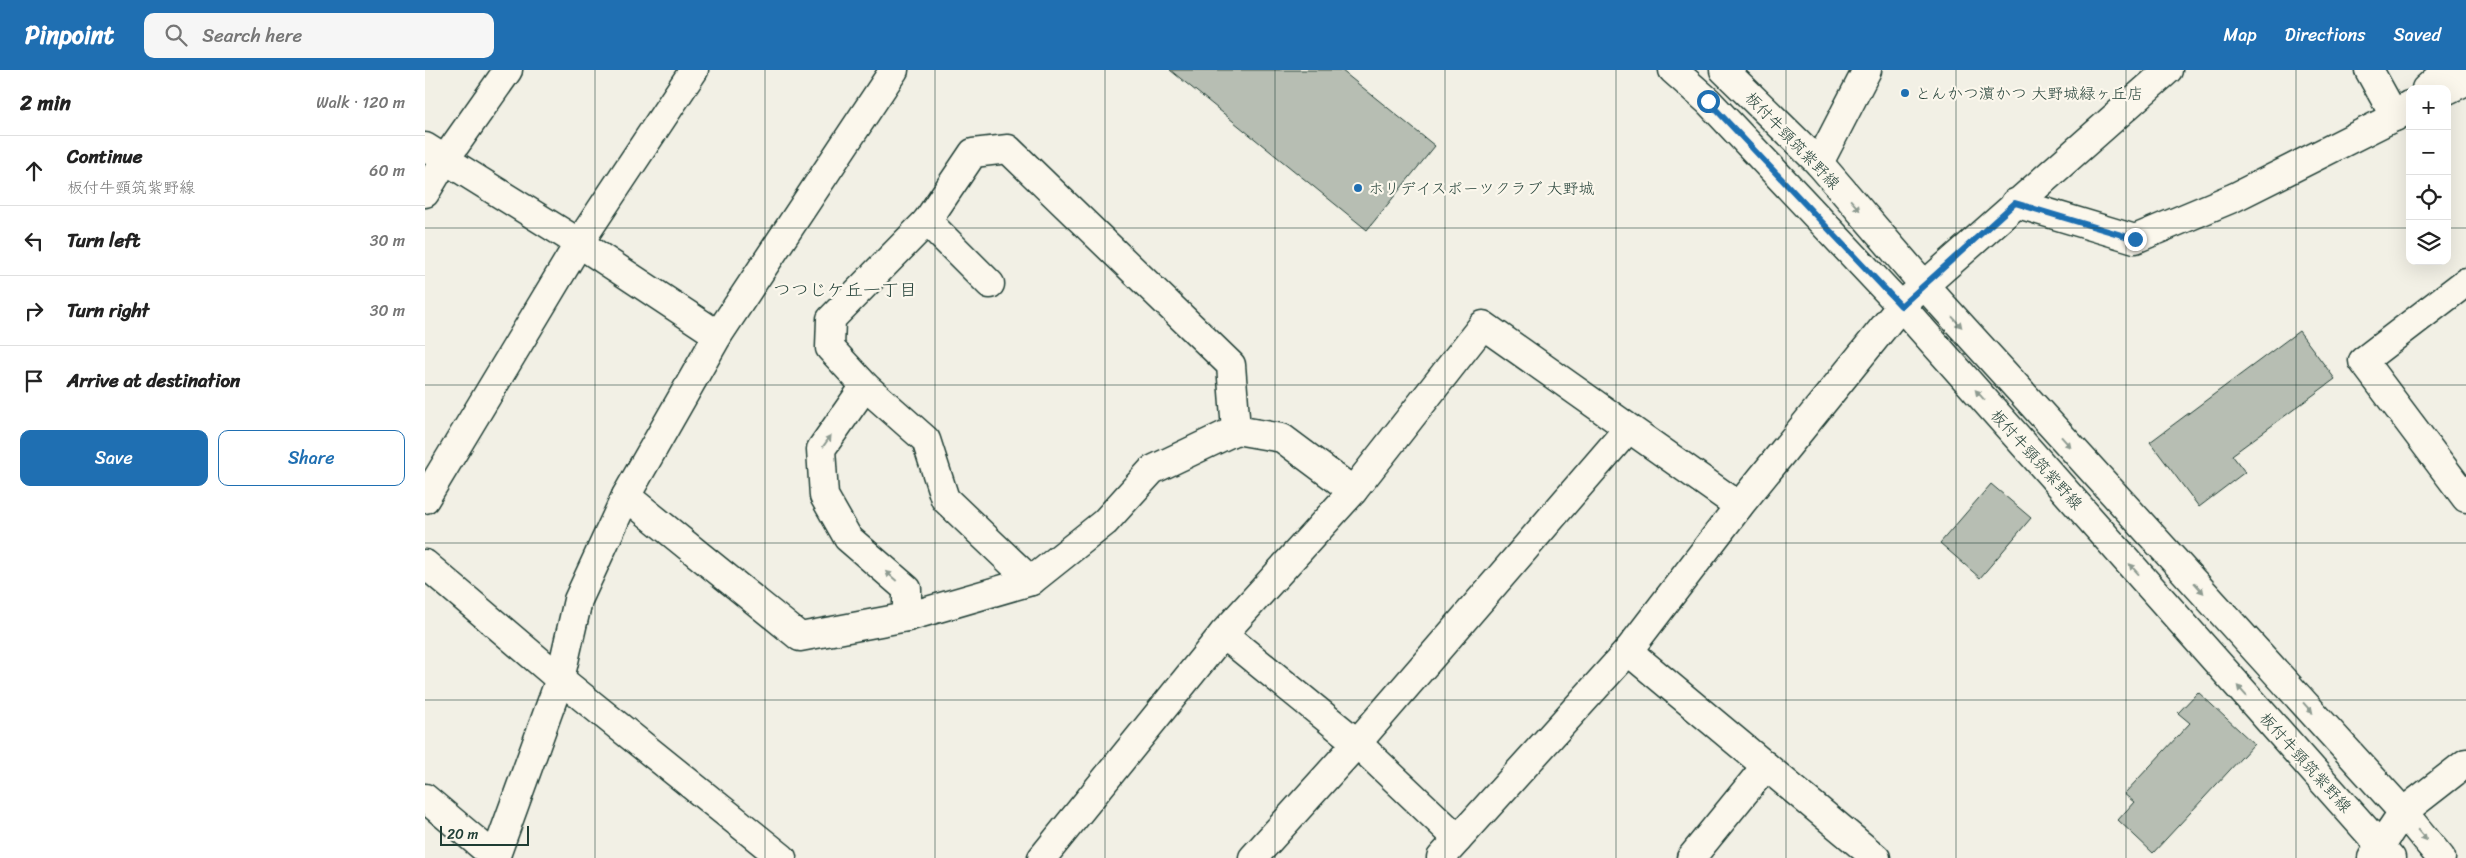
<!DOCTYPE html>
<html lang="en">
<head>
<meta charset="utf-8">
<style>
	:root { --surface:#fff; --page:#f6f6f6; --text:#222; --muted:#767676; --line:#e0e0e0; --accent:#1f6fb2 }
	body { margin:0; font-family:Sriracha,"Klee One",sans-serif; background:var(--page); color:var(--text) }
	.controls { position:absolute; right:15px; top:15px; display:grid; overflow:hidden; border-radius:10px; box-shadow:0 5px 20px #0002 }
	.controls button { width:45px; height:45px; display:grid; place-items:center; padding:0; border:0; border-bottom:1px solid var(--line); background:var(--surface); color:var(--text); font:25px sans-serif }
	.scale { position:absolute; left:15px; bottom:12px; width:89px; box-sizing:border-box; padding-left:5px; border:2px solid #1f3d34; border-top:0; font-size:14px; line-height:18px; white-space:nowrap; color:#1f3d34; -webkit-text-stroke:4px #fbf7ec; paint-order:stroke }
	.stop { position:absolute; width:15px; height:15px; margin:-11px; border:4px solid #1f6fb2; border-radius:50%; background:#fff }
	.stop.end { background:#1f6fb2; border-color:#fff; box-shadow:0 1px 5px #0008 }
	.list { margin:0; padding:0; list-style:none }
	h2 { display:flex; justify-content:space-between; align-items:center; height:65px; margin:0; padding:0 20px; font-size:21px }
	h2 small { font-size:16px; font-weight:400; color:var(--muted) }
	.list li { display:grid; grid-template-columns:32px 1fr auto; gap:15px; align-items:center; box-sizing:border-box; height:70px; padding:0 20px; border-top:1px solid var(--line) }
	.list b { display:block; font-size:19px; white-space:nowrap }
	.list p { margin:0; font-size:16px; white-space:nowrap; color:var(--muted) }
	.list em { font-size:16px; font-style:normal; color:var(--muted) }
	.actions { display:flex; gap:10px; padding:15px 20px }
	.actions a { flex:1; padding:11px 0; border:1px solid var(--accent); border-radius:10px; text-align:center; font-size:18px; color:var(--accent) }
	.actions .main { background:var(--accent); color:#fff }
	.icon { flex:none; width:28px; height:28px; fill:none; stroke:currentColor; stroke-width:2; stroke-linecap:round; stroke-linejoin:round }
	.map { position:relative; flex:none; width:2041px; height:788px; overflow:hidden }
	header { display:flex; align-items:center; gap:30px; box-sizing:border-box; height:70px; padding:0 25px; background:var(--accent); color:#fff }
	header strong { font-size:24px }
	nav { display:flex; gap:28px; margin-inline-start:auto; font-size:18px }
	.search { width:350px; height:45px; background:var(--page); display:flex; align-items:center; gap:12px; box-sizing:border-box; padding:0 18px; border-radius:10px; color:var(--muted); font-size:19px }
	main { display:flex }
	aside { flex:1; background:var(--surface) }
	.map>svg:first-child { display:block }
</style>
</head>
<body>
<header>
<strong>Pinpoint</strong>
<div class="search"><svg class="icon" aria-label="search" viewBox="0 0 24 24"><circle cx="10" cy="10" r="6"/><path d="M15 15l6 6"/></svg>Search here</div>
<nav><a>Map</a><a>Directions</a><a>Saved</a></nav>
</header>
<main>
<aside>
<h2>2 min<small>Walk · 120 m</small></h2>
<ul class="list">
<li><svg class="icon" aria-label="ahead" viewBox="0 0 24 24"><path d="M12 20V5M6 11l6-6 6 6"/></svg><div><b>Continue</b><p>板付牛頸筑紫野線</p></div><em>60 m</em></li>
<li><svg class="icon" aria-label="left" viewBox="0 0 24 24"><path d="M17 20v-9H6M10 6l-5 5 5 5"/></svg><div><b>Turn left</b></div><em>30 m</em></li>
<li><svg class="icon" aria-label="right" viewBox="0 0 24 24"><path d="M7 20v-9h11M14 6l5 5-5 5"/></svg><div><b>Turn right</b></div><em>30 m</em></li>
<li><svg class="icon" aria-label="arrive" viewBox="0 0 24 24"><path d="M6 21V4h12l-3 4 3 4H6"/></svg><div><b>Arrive at destination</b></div></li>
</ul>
<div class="actions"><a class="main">Save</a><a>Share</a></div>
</aside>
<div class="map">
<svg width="2041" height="788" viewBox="0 0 2041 788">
	<rect width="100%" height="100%" fill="#f2f0e5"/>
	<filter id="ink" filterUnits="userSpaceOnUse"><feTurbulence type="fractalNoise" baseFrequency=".02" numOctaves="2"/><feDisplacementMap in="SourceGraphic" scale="10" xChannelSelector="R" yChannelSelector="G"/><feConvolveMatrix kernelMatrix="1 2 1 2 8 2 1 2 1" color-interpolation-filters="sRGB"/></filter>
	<g filter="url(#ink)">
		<g fill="#b7beb3" stroke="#1f3d34">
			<polygon points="745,0 916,0 1010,76 942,160"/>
			<polygon points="1874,261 1910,309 1807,385 1820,402 1774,437 1725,372"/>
			<polygon points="1566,414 1606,448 1555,508 1515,473"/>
			<polygon points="1773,622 1829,674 1728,783 1693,750 1709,732 1699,724 1765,653 1753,643"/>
		</g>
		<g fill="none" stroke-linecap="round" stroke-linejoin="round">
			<defs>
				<g id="minor">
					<polyline points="1944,0 1970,47 1984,35"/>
					<polyline points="2001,19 2022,0"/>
					<polyline points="2022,20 2041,11"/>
					<polyline points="0,77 154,173 293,265"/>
					<polyline points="1394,93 1442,0"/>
					<polyline points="0,123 21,88 83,0"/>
					<polyline points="1590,133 1710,169 1810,127 1985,39"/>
					<polyline points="502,151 565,214"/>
					<polyline points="2041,212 1938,291 2041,428"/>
					<polyline points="440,316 396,379 399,426 423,468 482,519 482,547"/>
					<polyline points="201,426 375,567 482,547 606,511 680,452 727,400 811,360 857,368 928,421"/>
					<polyline points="0,429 154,173 269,0"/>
					<polyline points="0,494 135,609 357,788"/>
					<polyline points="606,511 520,429 501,370 440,316 405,278 406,249 502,151 548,83 583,79 806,295 811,360"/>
					<polyline points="798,564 932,673 1033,769"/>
					<polyline points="1203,581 1451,788"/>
					<polyline points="0,728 71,788"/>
					<polyline points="70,788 135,609 153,530 201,426 293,265 469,0"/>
					<polyline points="617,788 798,564 928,421 1058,255 1314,436"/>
					<polyline points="828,788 932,673 1203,359"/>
					<polyline points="1016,788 1203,581 1314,436 1476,236 1743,0"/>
					<polyline points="1266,788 1341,696"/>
					<polyline points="1947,788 1978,742 2041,693"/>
				</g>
				<g id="major">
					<polyline points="1248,0 1283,31 1476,236 1966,788"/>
					<polyline points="1299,0 1394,93 1499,215 1978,742 2016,788"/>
				</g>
			</defs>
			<use href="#minor" stroke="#1f3d34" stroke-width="31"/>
			<use href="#major" stroke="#1f3d34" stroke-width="31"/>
			<use href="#minor" stroke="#fbf7ec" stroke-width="28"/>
			<use href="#major" stroke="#fbf7ec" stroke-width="28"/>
		</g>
		<defs><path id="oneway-solid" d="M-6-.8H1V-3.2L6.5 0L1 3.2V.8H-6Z" transform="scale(1.25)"/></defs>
		<g fill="#8d9a90">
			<use href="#oneway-solid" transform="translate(1430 135) rotate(49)"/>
			<use href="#oneway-solid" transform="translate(1532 252) rotate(48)"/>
			<use href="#oneway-solid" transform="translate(1555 325) rotate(-132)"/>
			<use href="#oneway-solid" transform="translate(402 371) rotate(-55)"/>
			<use href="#oneway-solid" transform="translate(1641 372) rotate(48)"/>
			<use href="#oneway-solid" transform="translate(1709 499) rotate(-132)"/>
			<use href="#oneway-solid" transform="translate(466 506) rotate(-139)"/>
			<use href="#oneway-solid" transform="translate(1774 518) rotate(48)"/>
			<use href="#oneway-solid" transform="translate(1817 621) rotate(-132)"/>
			<use href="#oneway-solid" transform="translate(1883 638) rotate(48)"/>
			<use href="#oneway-solid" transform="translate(1997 765) rotate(50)"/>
		</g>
	</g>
	<g fill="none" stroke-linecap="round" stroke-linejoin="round" filter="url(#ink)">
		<polyline stroke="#1f6fb2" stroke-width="6" points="1283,31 1476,236 1590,133 1710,169"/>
	</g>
	<path fill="none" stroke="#1f3d34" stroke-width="1" stroke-opacity="0.55" d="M170 0V788M340 0V788M510 0V788M680 0V788M850 0V788M1020 0V788M1191 0V788M1361 0V788M1531 0V788M1701 0V788M1871 0V788M0 158H1985M2022 158H2041M0 315H2041M0 473H2041M0 630H2041"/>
	<g fill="#1f6fb2" stroke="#fbf7ec" stroke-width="2">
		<circle cx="1480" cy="23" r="5"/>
		<circle cx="933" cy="118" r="5"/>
	</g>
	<g text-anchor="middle" stroke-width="4.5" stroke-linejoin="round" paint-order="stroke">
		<g font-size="16" fill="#1f3d34" stroke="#fbf7ec" text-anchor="start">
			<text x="1490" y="29">とんかつ濵かつ 大野城緑ヶ丘店</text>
			<text x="943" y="124">ホリデイスポーツクラブ 大野城</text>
		</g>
		<g font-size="16" fill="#1f3d34" stroke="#fbf7ec">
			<text transform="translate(1368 70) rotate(46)" y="6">板付牛頸筑紫野線</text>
			<text transform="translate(1612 389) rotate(48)" y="6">板付牛頸筑紫野線</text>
			<text transform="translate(1881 692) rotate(48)" y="6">板付牛頸筑紫野線</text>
		</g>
		<g font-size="18" fill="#1f3d34" stroke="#fbf7ec">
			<text x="420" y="226">つつじケ丘一丁目</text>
		</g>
	</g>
</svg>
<div class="controls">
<button>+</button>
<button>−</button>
<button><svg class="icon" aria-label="locate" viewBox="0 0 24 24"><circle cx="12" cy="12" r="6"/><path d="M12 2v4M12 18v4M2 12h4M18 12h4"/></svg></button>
<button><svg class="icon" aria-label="layers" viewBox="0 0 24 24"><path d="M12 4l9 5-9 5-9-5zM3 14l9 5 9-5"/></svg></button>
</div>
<div class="scale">20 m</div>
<div class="stop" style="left:1283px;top:31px"></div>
<div class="stop end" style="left:1710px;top:169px"></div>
</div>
</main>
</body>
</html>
